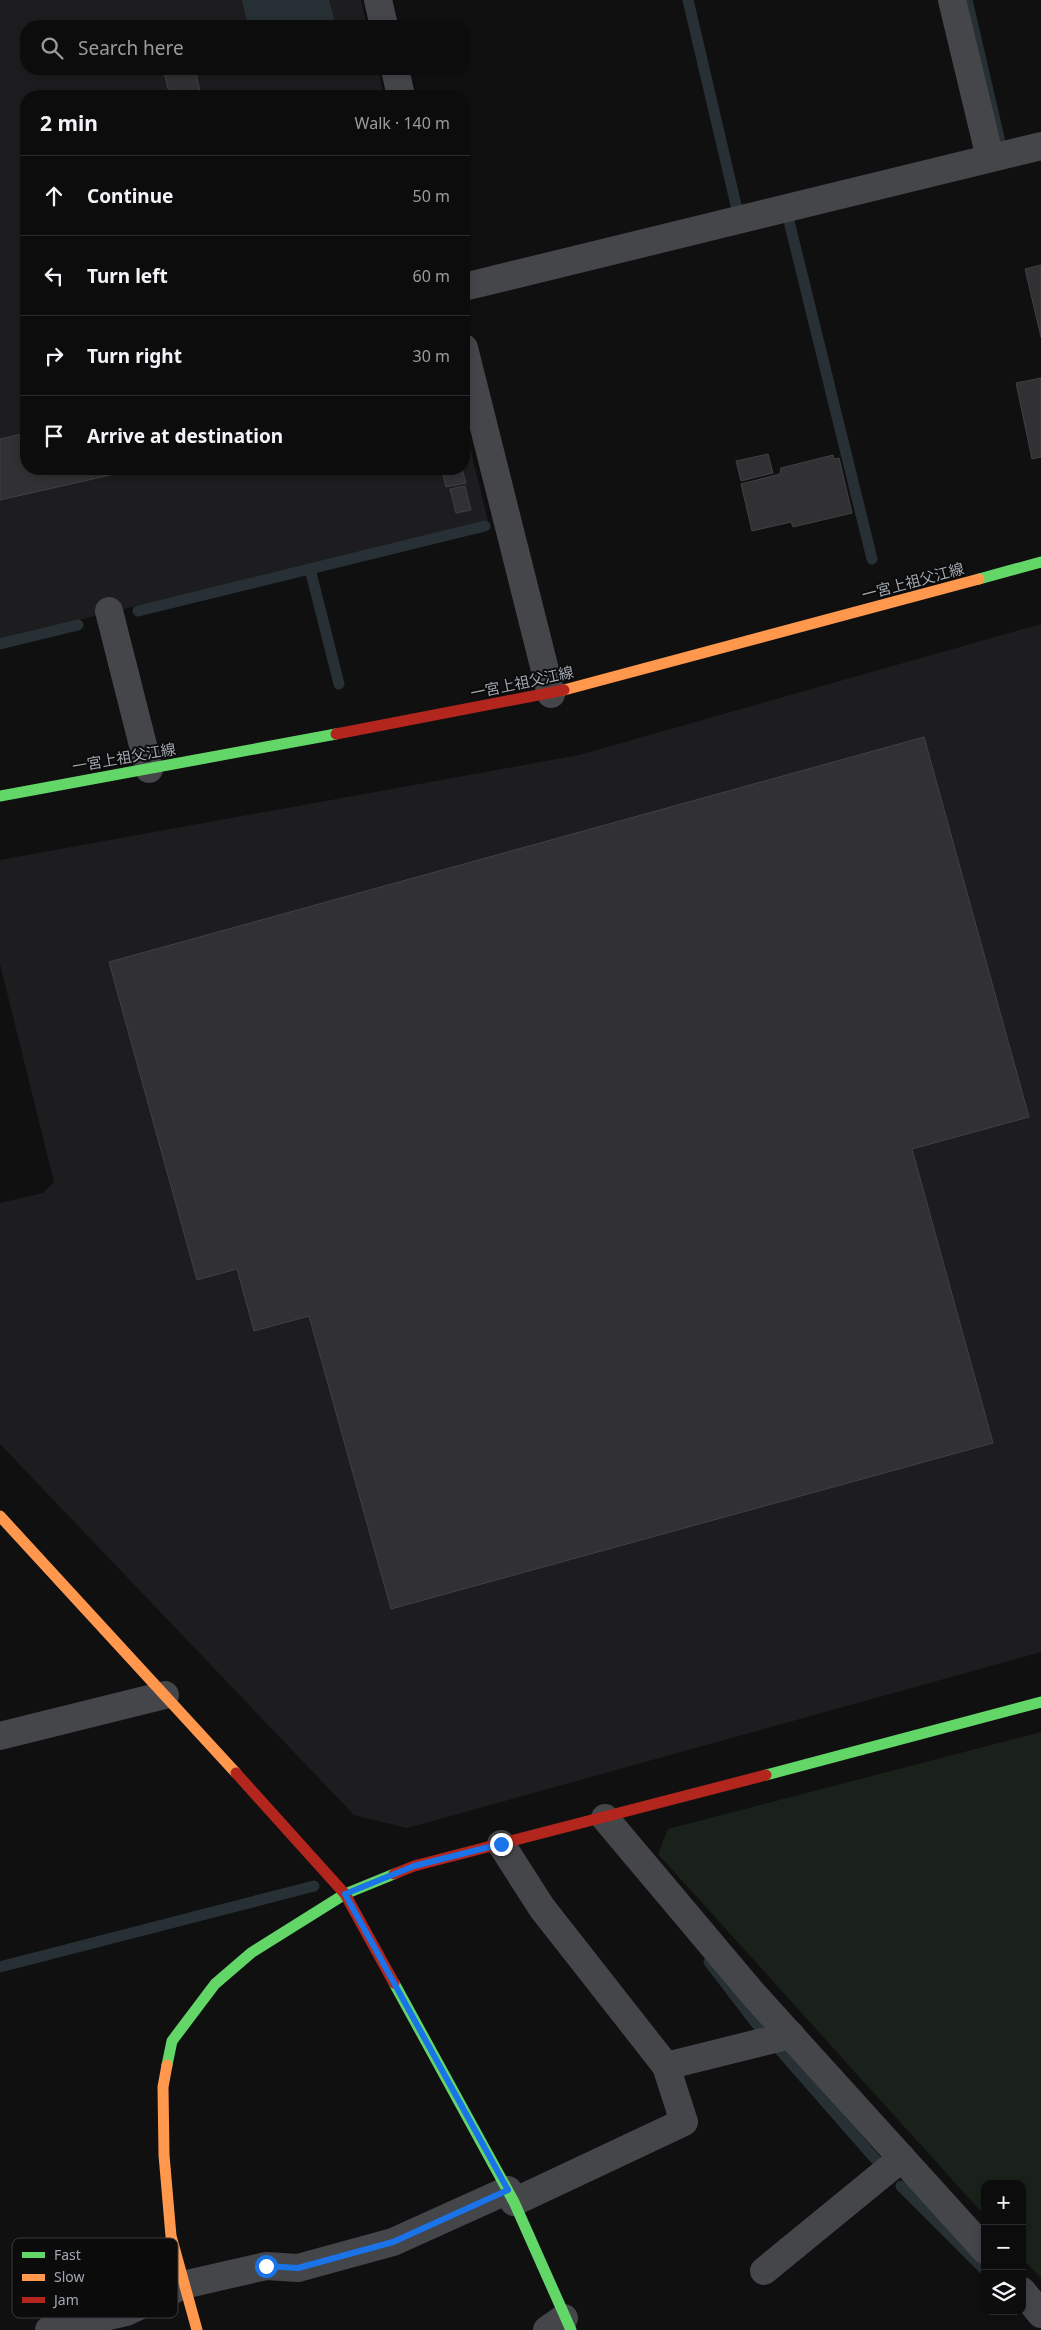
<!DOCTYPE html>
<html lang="en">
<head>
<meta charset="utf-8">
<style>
	:root { --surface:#0c0c0d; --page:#151516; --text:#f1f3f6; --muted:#9a9b9d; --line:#2c2c2e }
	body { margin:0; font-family:"Noto Sans","Noto Sans JP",sans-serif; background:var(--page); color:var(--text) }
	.controls { position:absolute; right:15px; bottom:15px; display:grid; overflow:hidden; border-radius:10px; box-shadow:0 2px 8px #0003 }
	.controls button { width:45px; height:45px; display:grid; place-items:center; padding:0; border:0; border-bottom:1px solid var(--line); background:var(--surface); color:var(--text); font:25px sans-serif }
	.stop { position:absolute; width:15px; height:15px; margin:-11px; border:4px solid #1a73e8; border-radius:50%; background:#fff }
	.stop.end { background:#1a73e8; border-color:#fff; box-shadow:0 1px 5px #0008 }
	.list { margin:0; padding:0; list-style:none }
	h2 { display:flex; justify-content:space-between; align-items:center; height:65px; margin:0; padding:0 20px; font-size:21px }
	h2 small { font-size:16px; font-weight:400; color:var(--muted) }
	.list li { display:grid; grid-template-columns:32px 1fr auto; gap:15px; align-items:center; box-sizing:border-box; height:80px; padding:0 20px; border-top:1px solid var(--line) }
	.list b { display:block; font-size:19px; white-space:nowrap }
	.list em { font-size:16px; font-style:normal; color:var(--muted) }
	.icon { flex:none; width:28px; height:28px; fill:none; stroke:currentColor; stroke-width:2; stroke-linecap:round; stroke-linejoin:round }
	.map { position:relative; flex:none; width:1041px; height:2330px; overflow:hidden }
	.search { position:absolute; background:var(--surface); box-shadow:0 2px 8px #0003; left:20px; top:20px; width:450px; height:55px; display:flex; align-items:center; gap:12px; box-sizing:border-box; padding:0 18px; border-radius:20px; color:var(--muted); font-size:19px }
	.panel { position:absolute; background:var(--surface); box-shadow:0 2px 8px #0003; left:20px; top:90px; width:450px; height:385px; border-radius:20px }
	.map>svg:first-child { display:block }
</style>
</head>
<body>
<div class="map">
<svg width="1041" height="2330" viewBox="0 0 1041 2330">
	<rect width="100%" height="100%" fill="#101011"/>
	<g fill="#1d1d1f">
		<polygon points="0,0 361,0 367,26 26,26 26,69 378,69 384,96 26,96 26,469 464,469 464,423 488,521 0,639"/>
		<polygon points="1041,624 1041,1652 407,1828 354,1815 0,1444 0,1203 43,1193 54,1182 0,964 0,860 579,755"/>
	</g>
	<polygon fill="#1a211b" points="1041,1732 1041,2278 1022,2258 1022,2184 985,2184 985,2216 658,1854 668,1829"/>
	<polygon fill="#273135" points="242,0 329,0 336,26 248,26"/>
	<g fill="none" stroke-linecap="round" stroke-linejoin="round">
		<g stroke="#273135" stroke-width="11">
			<polyline points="688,0 736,205"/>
			<polyline points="967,0 1000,142"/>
			<polyline points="788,217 872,559"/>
			<polyline points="310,569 339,684"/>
			<polyline points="138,611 485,526"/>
			<polyline points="0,644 78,625"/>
			<polyline points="709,1962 758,2026"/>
			<polyline points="0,1967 314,1886"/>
			<polyline points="778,2048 876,2160"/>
			<polyline points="901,2186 985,2270"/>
		</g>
	</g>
	<g fill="#313133" stroke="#404144">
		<polygon points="163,69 195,69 201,96 170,96"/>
		<polygon points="1041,265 1041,337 1025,269"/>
		<polygon points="1041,378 1041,457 1032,459 1016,383"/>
		<polygon points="26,433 26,469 137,469 0,500 0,439"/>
		<polygon points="768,454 773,473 741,481 736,461"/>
		<polygon points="833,455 834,459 839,458 852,513 793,527 791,522 752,531 741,484 780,474 781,468"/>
		<polygon points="462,469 466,483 446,487 442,470"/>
		<polygon points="465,486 471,510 456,513 450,489"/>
		<polygon points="924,737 1029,1117 912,1149 993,1443 391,1609 309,1316 254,1331 237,1269 197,1280 109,962"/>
	</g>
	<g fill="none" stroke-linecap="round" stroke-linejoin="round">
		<g stroke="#454649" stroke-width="28">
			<polyline points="378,0 384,26"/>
			<polyline points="952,0 990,158"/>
			<polyline points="395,69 401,96"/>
			<polyline points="464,287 1041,146"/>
			<polyline points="464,348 551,694"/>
			<polyline points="109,611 149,769"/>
			<polyline points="0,1736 165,1695"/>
			<polyline points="605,1818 754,1995 985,2250"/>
			<polyline points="501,1844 542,1908 666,2066 684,2122 514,2202"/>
			<polyline points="666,2066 791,2035"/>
			<polyline points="764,2271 902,2158"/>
			<polyline points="1022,2291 1041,2314"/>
			<polyline points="49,2330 126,2312 183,2285 266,2266 298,2268 393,2242 508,2190"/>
			<polyline points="547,2330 564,2318"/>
		</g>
		<g stroke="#63d668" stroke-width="11">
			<polyline points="979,579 1041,562"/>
			<polyline points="0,796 336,734"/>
			<polyline points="766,1775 1041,1702"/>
			<polyline points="394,1983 514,2202 571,2330"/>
			<polyline points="167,2065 172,2041 215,1984 251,1953 345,1894 394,1874"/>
		</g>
		<g stroke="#ff974d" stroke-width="11">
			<polyline points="564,690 979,579"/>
			<polyline points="0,1516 236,1773"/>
			<polyline points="167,2065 163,2087 164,2155 171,2236 197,2330"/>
		</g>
		<g stroke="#b3261e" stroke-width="11">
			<polyline points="336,734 564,690"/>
			<polyline points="236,1773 345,1894 394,1983"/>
			<polyline points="394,1874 414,1866 766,1775"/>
		</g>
	</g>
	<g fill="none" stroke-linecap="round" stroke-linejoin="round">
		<polyline stroke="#1a73e8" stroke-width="6" points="266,2266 298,2268 393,2242 508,2190 345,1894 414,1866 501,1844"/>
	</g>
	<g text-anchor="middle" stroke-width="4" stroke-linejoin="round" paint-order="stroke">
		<g font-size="15" fill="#a1a8b2" stroke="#0b0b0c">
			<text transform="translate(913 582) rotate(-15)" y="5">一宮上祖父江線</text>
			<text transform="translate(522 683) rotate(-12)" y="5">一宮上祖父江線</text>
			<text transform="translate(124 758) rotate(-10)" y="5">一宮上祖父江線</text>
		</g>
	</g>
	<rect x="12" y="2238" width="166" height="80" rx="8" fill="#0b0b0c" stroke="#383a3e" stroke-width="1"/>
	<rect x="22" y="2252" width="23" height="6" fill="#63d668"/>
	<rect x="22" y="2274" width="23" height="7" fill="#ff974d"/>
	<rect x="22" y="2297" width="23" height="6" fill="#b3261e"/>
	<g font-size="14" fill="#a1a8b2">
		<text x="54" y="2260">Fast</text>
		<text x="54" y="2282">Slow</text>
		<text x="54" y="2305">Jam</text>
	</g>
</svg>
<div class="controls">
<button>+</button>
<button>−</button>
<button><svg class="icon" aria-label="layers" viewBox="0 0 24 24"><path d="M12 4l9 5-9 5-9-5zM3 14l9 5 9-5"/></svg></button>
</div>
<div class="stop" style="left:266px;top:2266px"></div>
<div class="stop end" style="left:501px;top:1844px"></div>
<div class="search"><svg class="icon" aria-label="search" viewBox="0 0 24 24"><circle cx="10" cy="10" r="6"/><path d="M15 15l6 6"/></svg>Search here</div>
<section class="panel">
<h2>2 min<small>Walk · 140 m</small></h2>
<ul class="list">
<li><svg class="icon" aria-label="ahead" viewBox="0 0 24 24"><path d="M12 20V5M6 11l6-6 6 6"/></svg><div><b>Continue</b></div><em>50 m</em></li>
<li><svg class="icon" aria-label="left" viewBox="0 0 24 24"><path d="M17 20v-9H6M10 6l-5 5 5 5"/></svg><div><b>Turn left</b></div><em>60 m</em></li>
<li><svg class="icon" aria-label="right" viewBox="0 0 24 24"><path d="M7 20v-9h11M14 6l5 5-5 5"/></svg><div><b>Turn right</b></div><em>30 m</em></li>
<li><svg class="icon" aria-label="arrive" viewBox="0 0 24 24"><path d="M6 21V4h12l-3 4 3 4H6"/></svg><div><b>Arrive at destination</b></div></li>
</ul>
</section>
</div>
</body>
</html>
